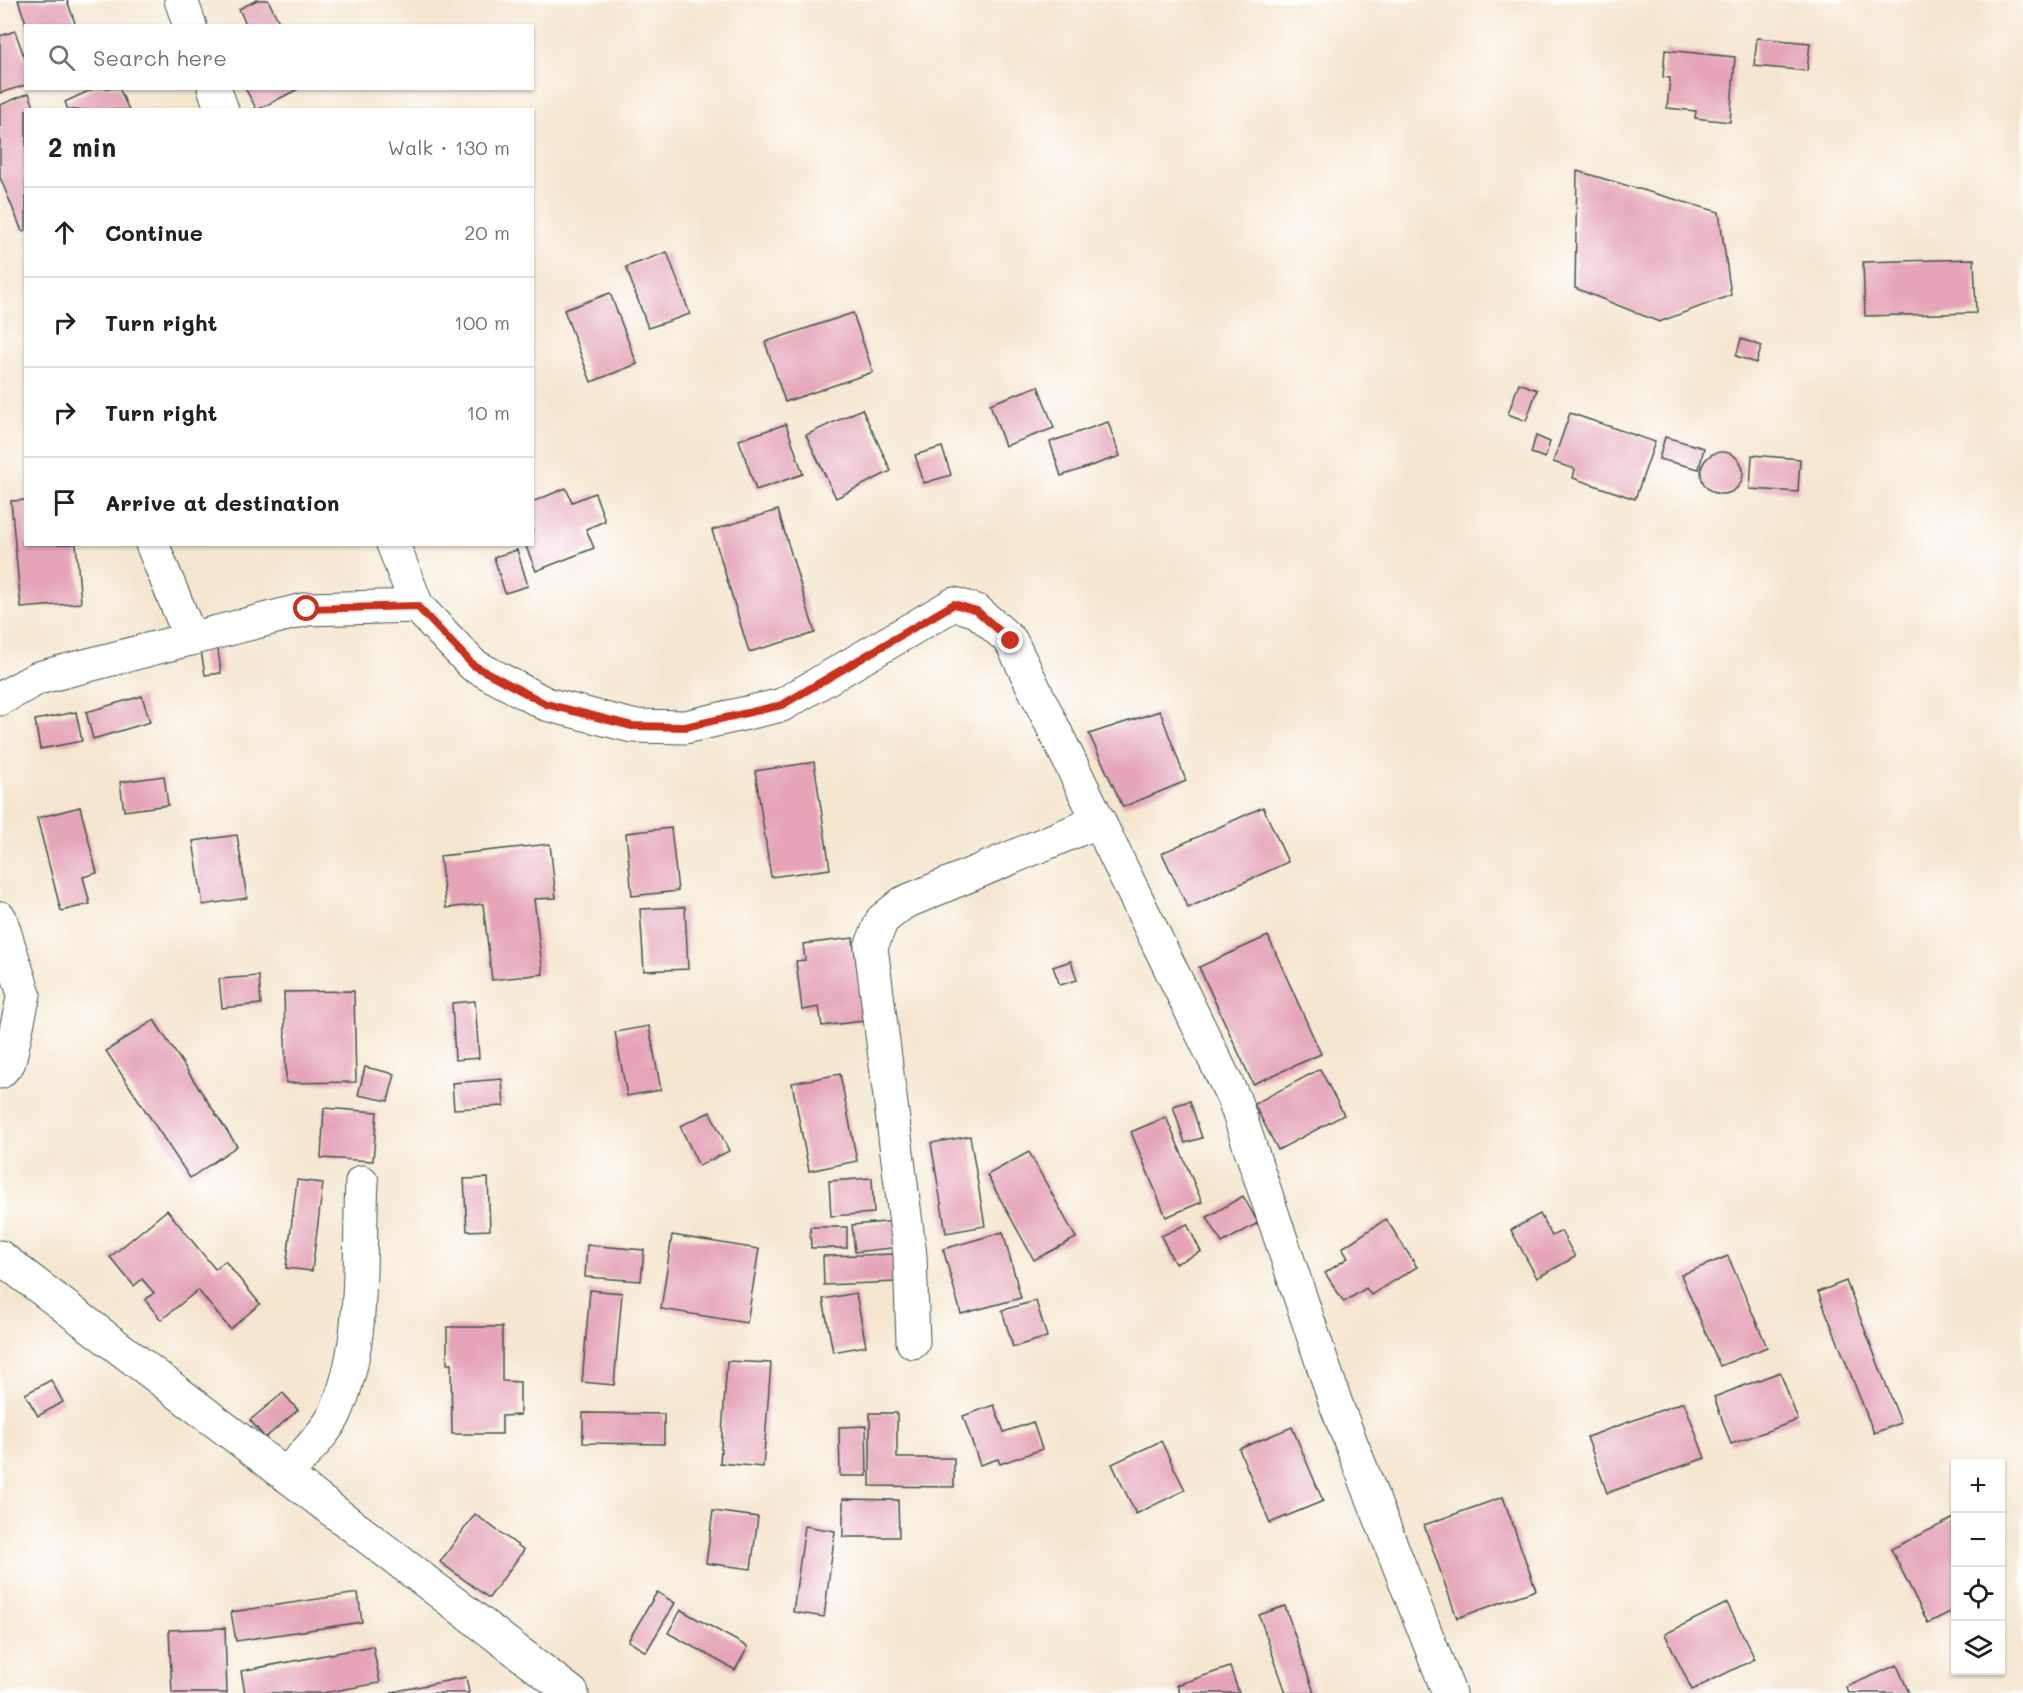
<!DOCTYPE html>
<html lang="en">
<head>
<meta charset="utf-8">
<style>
	:root { --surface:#fff; --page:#f6f6f6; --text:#202124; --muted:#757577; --line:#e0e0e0 }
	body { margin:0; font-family:Mali,sans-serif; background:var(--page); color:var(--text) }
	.controls { position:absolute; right:18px; bottom:18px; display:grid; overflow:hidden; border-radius:0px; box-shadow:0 2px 4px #0004 }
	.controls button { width:54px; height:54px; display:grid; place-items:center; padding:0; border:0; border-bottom:2px solid var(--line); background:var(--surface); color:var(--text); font:30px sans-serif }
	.stop { position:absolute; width:18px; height:18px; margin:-14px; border:4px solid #c8321e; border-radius:50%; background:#fff }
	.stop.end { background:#c8321e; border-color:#fff; box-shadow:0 2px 6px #0008 }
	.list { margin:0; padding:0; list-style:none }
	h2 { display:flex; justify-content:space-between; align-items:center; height:78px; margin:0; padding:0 24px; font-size:26px }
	h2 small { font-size:20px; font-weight:400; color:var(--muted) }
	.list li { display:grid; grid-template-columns:39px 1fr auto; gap:18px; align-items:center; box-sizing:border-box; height:90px; padding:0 24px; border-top:2px solid var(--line) }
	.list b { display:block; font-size:22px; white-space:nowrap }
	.list em { font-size:20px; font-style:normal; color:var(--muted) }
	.icon { flex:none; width:33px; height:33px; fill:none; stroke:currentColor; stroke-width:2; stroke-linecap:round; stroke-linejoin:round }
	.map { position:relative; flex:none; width:2023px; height:1693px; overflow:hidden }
	.search { position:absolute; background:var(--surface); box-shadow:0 2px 4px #0004; left:24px; top:24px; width:510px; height:66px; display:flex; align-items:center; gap:15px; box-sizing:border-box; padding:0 21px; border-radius:0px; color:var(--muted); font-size:22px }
	.panel { position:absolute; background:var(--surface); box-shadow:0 2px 4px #0004; left:24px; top:108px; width:510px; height:438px; border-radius:0px }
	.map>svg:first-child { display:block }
</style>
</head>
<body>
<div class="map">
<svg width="2023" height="1693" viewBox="0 0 2023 1693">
	<rect width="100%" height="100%" fill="#fff"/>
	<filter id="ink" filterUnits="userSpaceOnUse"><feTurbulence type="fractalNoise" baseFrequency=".0167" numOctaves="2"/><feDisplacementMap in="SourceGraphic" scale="12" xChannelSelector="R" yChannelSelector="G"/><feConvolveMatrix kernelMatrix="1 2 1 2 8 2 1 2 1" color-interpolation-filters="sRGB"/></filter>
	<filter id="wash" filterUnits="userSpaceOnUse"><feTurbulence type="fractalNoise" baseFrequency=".008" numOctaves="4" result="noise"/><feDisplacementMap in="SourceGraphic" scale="24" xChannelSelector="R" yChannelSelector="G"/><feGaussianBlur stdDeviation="1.35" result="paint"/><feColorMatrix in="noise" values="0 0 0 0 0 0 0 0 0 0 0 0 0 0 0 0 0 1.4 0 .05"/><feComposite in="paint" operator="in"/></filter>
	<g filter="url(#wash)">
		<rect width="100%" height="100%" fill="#f5e6cf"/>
		<g id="blocks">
			<g fill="#e5a4b8">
				<polygon points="18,0 67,0 76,26 27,26"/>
				<polygon points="257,0 268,0 281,26 247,26 239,9"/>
				<polygon points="15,31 26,62 26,85 0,93 0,36"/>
				<polygon points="1757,38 1810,43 1807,71 1754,66"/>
				<polygon points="1665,50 1735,57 1730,122 1695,118 1696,111 1667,108 1670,78 1663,77"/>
				<polygon points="95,88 119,88 129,110 68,110 65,102"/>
				<polygon points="245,88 300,88 257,110"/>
				<polygon points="29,93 35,110 26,110 26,230 22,231 0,177 0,105"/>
				<polygon points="1577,171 1719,212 1731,295 1659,322 1575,288"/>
				<polygon points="667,252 690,314 648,328 626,267"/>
				<polygon points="1974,259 1976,313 1865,316 1863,262"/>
				<polygon points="610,293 637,364 591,382 564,310"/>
				<polygon points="853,313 873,372 785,402 765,342"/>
				<polygon points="1741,339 1762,346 1756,363 1736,356"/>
				<polygon points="1519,383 1537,390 1526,421 1508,414"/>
				<polygon points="1038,386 1054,428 1005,446 990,404"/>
				<polygon points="862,409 891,471 836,498 806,435"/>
				<polygon points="1570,413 1655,442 1635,499 1573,478 1575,469 1553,462"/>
				<polygon points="1108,422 1120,456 1061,476 1050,442"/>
				<polygon points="786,424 803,474 756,490 739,440"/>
				<polygon points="1536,436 1550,442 1545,458 1531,453"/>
				<polygon points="1665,437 1704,448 1699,469 1659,459"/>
				<polygon points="942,447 951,475 924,483 915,455"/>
				<circle cx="1722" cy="473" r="21"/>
				<polygon points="1752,455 1800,459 1798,492 1750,489"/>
				<polygon points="566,488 572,502 595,493 605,521 586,529 594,548 536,571 525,544 532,544 532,502"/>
				<polygon points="26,500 26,544 76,544 81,603 21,608 11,501"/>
				<polygon points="778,510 815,633 749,652 712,530"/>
				<polygon points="517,550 528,586 505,593 494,557"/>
				<polygon points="218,649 221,673 205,675 201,651"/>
				<polygon points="142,696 150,722 93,739 86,712"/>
				<polygon points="1160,711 1186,781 1123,807 1089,734"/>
				<polygon points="76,712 82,741 40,749 35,720"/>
				<polygon points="814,762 830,869 771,877 755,771"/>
				<polygon points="164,776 168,805 124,811 120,782"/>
				<polygon points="80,807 97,873 83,877 90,904 61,911 37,818"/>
				<polygon points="1263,807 1288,862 1188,908 1162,853"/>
				<polygon points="671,828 678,891 632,896 626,833"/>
				<polygon points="237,835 247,898 203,905 193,841"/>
				<polygon points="550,844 556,898 534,899 543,974 492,980 483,904 446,908 440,856"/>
				<polygon points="685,907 688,969 644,971 640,909"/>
				<polygon points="1268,936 1321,1054 1253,1084 1199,967"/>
				<polygon points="853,938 864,1021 822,1026 819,1007 802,1010 796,961 805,960 803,944"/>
				<polygon points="1071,961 1077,980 1060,985 1053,967"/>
				<polygon points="259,976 261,1004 222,1008 219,979"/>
				<polygon points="354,991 356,1082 286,1083 284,992"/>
				<polygon points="475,1001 479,1058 455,1060 452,1003"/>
				<polygon points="154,1020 237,1146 190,1178 106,1051"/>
				<polygon points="649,1026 661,1090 627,1096 615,1032"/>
				<polygon points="365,1067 395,1074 388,1101 358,1095"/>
				<polygon points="1320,1069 1344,1115 1278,1150 1254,1104"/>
				<polygon points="840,1074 857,1161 809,1171 792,1083"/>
				<polygon points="502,1079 504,1106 454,1109 452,1083"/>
				<polygon points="1190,1101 1202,1138 1185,1143 1173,1106"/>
				<polygon points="324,1108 377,1112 373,1161 321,1158"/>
				<polygon points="710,1112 729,1151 699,1166 680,1126"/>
				<polygon points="1166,1117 1202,1202 1166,1217 1131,1132"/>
				<polygon points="970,1136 985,1226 946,1233 931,1143"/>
				<polygon points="1029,1152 1076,1238 1034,1260 987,1175"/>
				<polygon points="488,1178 490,1230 467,1231 464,1179"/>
				<polygon points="872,1178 874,1213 831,1216 829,1181"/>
				<polygon points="297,1180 323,1183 312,1271 286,1268"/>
				<polygon points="1243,1196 1258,1223 1222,1243 1207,1217"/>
				<polygon points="167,1210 215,1269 225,1261 260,1304 230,1329 198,1290 161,1320 145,1300 154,1293 142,1279 134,1286 110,1257"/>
				<polygon points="1540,1214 1552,1236 1561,1231 1575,1257 1537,1278 1511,1230"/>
				<polygon points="1386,1219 1417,1267 1371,1295 1366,1288 1344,1302 1325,1273 1348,1258 1342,1248"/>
				<polygon points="897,1221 900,1247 855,1252 852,1225"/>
				<polygon points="1187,1224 1201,1252 1175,1264 1161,1236"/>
				<polygon points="810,1227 847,1227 847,1248 811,1248"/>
				<polygon points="1003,1232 1021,1298 961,1314 943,1249"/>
				<polygon points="672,1235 759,1249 747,1323 661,1309"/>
				<polygon points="587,1245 644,1250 641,1281 585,1277"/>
				<polygon points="897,1254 897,1282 824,1285 823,1256"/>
				<polygon points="1728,1256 1767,1347 1720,1366 1681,1275"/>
				<polygon points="1846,1281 1901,1423 1874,1433 1818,1292"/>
				<polygon points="590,1290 622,1293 614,1385 582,1382"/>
				<polygon points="856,1293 866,1346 833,1352 823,1299"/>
				<polygon points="1036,1301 1047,1337 1013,1347 1002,1310"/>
				<polygon points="447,1327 502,1327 502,1381 520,1382 520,1415 502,1416 502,1434 452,1434 451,1364 447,1364"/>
				<polygon points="727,1361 771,1363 763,1467 720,1463"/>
				<polygon points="1780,1372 1798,1420 1731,1444 1714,1397"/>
				<polygon points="51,1380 63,1402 38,1416 25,1394"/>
				<polygon points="283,1393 298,1410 265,1438 250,1420"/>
				<polygon points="1684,1402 1705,1458 1607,1493 1587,1437"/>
				<polygon points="994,1405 1004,1432 1033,1422 1042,1449 1000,1464 998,1459 980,1465 963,1416"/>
				<polygon points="583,1413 664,1414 664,1444 583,1443"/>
				<polygon points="870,1413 897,1413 897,1458 954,1458 954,1487 870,1486"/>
				<polygon points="866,1426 867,1476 840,1476 839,1427"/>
				<polygon points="1292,1427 1323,1501 1270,1523 1239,1449"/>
				<polygon points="1161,1441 1185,1490 1136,1514 1112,1464"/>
				<polygon points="1503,1497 1536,1590 1457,1618 1424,1525"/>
				<polygon points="843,1499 898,1500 899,1537 843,1537"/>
				<polygon points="713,1511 758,1517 751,1569 706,1563"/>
				<polygon points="475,1514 524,1550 489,1598 440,1562"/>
				<polygon points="1956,1517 1956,1609 1928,1623 1891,1549"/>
				<polygon points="805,1526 835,1531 824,1617 793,1612"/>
				<polygon points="657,1592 675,1603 646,1652 628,1641"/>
				<polygon points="358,1593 362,1622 236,1641 231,1612"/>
				<polygon points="1727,1603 1755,1659 1692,1690 1665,1634"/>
				<polygon points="1285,1606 1314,1693 1286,1693 1259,1615"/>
				<polygon points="681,1610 748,1647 735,1670 668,1633"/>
				<polygon points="225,1628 227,1693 172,1693 169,1630"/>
				<polygon points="373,1646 380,1683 323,1693 245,1693 241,1671"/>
				<polygon points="1897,1665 1909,1693 1849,1693 1846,1687"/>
				<polygon points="1230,1667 1239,1693 1180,1693 1177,1685"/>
				<polygon points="466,1677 469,1693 392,1693 392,1692"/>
			</g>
		</g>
	</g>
	<g filter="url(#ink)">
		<use href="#blocks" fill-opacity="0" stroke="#3f564b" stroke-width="1.5"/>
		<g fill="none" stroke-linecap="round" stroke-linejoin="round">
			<defs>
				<g id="minor">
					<polyline points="181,0 190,26"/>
					<polyline points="214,88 222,110"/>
					<polyline points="152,544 191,639"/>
					<polyline points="393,544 417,606 473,665 546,704 632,726 685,727 782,705 954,604 977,611 1011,641 1234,1099 1337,1407 1449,1693"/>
					<polyline points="0,699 38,678 307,609 417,606"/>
					<polyline points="0,918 24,994 9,1062 0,1072"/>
					<polyline points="0,1257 572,1693"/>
					<polyline points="913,1342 910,1255 871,947 882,920 903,903 1099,821"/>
					<path d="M286 1475C300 1458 326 1433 335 1414 367 1343 358 1258 362 1182"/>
				</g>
			</defs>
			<use href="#minor" stroke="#3f564b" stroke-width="35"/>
			<use href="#minor" stroke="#fff" stroke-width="33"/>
		</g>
	</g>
	<g fill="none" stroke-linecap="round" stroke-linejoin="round" filter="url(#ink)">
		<polyline stroke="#c8321e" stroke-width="8" points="307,609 417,606 473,665 546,704 632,726 685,727 782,705 954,604 977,611 1011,641"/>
	</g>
</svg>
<div class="controls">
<button>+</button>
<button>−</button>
<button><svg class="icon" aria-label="locate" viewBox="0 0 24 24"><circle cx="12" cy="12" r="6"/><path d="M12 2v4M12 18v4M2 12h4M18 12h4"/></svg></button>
<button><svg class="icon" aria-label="layers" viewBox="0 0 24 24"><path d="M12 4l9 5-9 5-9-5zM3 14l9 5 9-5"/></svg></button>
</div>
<div class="stop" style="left:307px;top:609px"></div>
<div class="stop end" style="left:1011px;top:641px"></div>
<div class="search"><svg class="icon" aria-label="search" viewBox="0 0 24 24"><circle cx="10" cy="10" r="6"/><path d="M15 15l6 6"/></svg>Search here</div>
<section class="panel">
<h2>2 min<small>Walk · 130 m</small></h2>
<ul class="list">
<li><svg class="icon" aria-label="ahead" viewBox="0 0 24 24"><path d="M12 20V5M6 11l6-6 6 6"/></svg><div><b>Continue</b></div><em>20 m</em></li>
<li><svg class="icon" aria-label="right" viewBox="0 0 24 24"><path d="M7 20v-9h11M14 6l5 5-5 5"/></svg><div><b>Turn right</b></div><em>100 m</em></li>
<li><svg class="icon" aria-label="right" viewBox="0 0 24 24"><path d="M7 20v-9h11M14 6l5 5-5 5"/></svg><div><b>Turn right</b></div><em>10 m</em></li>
<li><svg class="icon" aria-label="arrive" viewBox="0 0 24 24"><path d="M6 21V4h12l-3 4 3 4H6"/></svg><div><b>Arrive at destination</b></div></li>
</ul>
</section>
</div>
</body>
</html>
